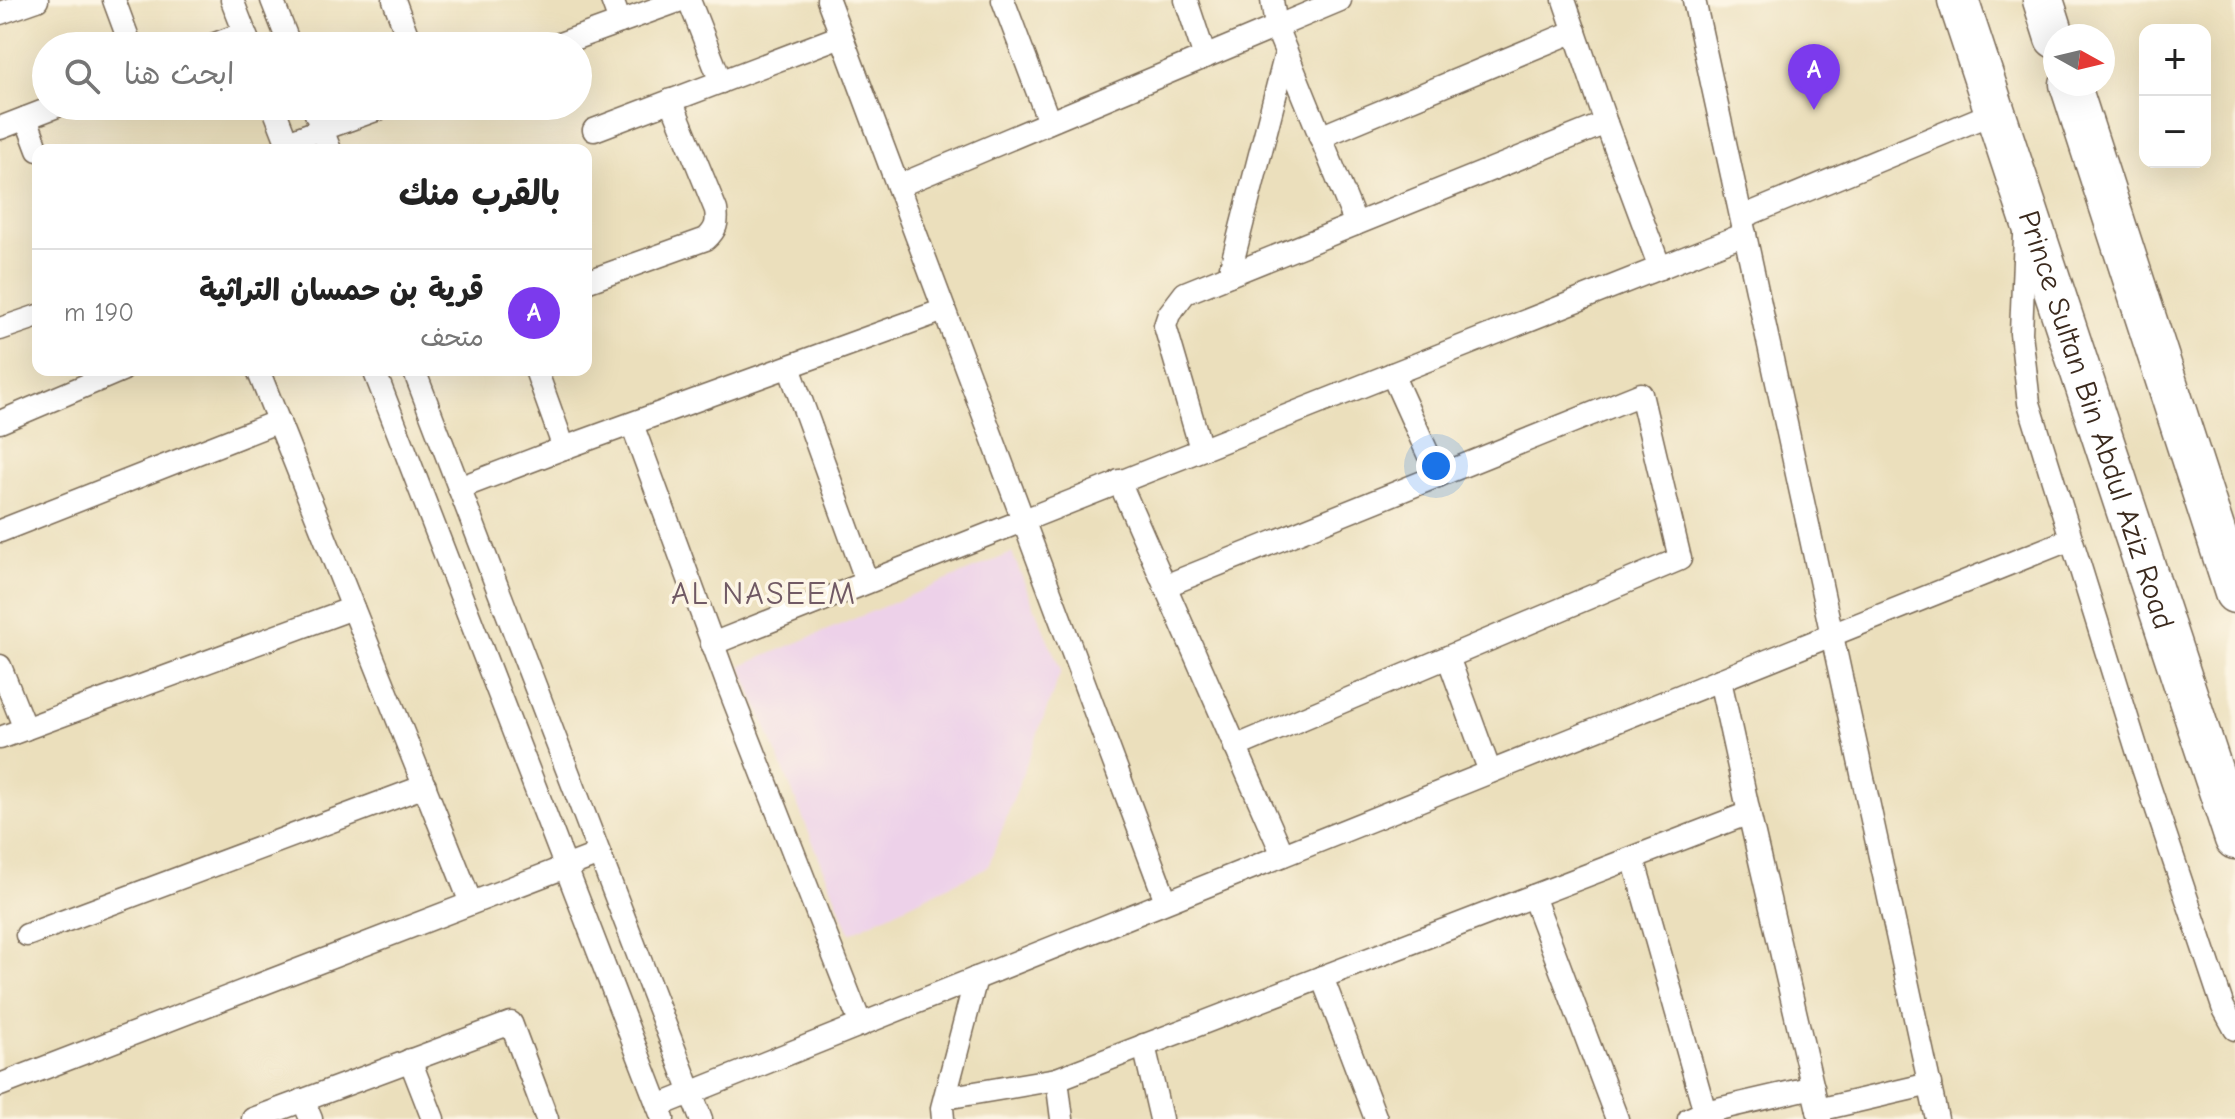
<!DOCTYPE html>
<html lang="ar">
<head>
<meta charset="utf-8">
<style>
	:root { --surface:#fff; --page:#f6f6f6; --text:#222; --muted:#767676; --line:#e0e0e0; --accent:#7c3aed }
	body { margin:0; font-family:"Comic Neue","Playpen Sans Arabic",sans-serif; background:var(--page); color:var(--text); direction:rtl }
	.controls { position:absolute; right:24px; top:24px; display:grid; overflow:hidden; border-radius:16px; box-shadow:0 8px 32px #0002 }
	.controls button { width:72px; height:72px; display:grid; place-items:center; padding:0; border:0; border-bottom:2px solid var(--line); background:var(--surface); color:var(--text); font:40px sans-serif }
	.compass { position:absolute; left:2043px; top:24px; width:72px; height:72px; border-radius:50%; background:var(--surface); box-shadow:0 8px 32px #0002; rotate:98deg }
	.you { position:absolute; left:1436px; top:466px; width:28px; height:28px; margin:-20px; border:6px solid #fff; border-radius:50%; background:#1a73e8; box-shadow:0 0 0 12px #1a73e833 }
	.badge { display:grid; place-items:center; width:52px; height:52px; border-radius:50%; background:var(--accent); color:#fff; font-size:26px; font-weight:700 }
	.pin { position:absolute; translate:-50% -66px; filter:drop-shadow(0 2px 4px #0008) }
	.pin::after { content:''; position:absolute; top:42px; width:28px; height:24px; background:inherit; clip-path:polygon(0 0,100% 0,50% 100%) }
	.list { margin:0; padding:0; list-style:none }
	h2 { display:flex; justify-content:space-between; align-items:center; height:104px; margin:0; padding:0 32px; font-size:34px }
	h2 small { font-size:26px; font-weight:400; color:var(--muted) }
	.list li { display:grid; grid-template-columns:52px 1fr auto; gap:24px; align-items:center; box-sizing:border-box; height:128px; padding:0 32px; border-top:2px solid var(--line) }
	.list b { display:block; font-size:30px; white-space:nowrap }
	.list p { margin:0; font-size:26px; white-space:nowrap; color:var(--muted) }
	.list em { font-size:26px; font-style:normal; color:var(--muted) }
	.icon { flex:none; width:44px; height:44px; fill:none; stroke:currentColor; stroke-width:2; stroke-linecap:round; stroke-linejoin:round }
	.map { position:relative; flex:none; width:2235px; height:1119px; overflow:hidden; direction:ltr }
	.search { position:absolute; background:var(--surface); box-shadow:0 8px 32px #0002; left:32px; top:32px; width:560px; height:88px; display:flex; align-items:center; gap:20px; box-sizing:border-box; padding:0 28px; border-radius:44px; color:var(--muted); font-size:30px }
	.panel { position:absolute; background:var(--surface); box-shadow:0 8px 32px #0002; left:32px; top:144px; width:560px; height:232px; border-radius:16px; direction:rtl }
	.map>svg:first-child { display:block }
</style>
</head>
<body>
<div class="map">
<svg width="2235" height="1119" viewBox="0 0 2235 1119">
	<rect width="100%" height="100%" fill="#fcf5e5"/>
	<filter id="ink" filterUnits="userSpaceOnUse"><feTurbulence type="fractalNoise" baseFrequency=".0125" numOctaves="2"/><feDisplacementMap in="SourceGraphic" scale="16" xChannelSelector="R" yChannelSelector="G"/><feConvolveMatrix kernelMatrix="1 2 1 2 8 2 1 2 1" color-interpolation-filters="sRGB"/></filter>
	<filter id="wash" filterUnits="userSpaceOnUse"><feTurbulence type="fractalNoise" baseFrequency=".006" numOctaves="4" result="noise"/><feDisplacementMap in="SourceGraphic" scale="32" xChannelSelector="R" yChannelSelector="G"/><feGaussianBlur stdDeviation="1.8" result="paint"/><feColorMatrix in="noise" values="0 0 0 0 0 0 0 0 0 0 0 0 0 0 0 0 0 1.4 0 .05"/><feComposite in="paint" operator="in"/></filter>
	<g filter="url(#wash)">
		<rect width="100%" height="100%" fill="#ebdfbc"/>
		<polygon fill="#edd1e9" points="1012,553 1061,671 988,867 850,933 741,666"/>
	</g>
	<g filter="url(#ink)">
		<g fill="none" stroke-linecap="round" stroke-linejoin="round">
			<defs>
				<g id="street">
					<polyline points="114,0 131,46"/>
					<polyline points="232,0 250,46"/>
					<polyline points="272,0 290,46"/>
					<polyline points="394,0 411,46"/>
					<polyline points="612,0 620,22"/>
					<polyline points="689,0 721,82"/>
					<polyline points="828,0 1166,901"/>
					<polyline points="1003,0 1049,122"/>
					<polyline points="1186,0 1205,57"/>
					<polyline points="1272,0 1276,27 1356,224"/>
					<polyline points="1564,0 1606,123 1660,268"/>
					<polyline points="1694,0 1937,1119"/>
					<polyline points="0,13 37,0"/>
					<polyline points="210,46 244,33"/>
					<polyline points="554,46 681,0"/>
					<polyline points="273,106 290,150"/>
					<polyline points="313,106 330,150"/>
					<polyline points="26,118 38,150"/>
					<polyline points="0,128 57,106"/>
					<polyline points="594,130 841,36"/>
					<polyline points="1320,137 1575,31"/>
					<polyline points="287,142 387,106"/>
					<polyline points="898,186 1340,0"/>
					<polyline points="1742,217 1995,112"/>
					<polyline points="2025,236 2021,333 2029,403 2138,753 2223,1007 2235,1029"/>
					<polyline points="1229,275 1286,53"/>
					<path d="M586 282 706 239C716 230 718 223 716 210L671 100"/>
					<polyline points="0,329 38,316"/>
					<polyline points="789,367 867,582"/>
					<polyline points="258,370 471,903"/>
					<polyline points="374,370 663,1119"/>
					<polyline points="414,370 701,1119"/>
					<polyline points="536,370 564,448"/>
					<polyline points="1392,374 1438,476"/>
					<polyline points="0,422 122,370"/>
					<polyline points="632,424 729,688 861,1025"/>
					<polyline points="1201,449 1165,326 1169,314 1185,293 1606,123"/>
					<polyline points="1119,481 1283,855"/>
					<polyline points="459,488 564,448 944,310"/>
					<polyline points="0,531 279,421"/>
					<polyline points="1165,586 1641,394 1680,559 1235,747"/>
					<polyline points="712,644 1745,234"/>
					<polyline points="1448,657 1490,772"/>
					<polyline points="0,666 25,729"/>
					<polyline points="1720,680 1749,813 1820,1119"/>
					<polyline points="0,738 353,608"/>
					<polyline points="1633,858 1705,1112"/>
					<polyline points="1533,896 1617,1119"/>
					<polyline points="27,935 425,786"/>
					<polyline points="1322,977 1376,1119"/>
					<polyline points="1144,1045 1161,1119"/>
					<polyline points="410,1060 433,1119"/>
					<polyline points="1057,1079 1062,1119"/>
					<polyline points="0,1085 599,854"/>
					<polyline points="945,1098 1057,1079 1749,813"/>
					<polyline points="303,1100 311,1119"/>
					<polyline points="658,1106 2071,539"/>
					<polyline points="1818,1110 1930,1084"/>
					<polyline points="253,1119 511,1023 547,1119"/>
					<polyline points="943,1119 942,1108 976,978"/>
					<polyline points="1689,1119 1705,1112 1813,1087"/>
				</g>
				<g id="highway">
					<path id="s1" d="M1958 0 2235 839"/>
					<polyline points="2043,0 2055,38"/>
					<polyline points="2070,84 2235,593"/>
				</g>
			</defs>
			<use href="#street" stroke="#796955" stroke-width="25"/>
			<use href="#highway" stroke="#796955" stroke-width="43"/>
			<use href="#street" stroke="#fff" stroke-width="22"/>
			<use href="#highway" stroke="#fff" stroke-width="40"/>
		</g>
	</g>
	<g text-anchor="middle" stroke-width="7" stroke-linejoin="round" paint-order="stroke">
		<g font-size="30" fill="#3b2a1e" stroke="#fcf5e5">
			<text dy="10" stroke="none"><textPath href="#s1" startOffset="442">Prince Sultan Bin Abdul Aziz Road</textPath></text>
		</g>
		<g font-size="32" letter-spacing="2" fill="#715a65" stroke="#fcf5e5">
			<text x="764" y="604">AL NASEEM</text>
		</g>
	</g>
</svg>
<div class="controls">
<button>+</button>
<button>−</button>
</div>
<svg class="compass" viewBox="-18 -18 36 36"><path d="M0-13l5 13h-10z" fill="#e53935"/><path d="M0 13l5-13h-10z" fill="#767676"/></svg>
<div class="you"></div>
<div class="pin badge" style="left:1814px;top:110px">A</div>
<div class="search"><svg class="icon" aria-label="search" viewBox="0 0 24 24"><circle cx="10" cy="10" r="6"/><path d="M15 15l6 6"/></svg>ابحث هنا</div>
<section class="panel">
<h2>بالقرب منك<small></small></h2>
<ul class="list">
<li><span class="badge">A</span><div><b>قرية بن حمسان التراثية</b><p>متحف</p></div><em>190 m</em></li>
</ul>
</section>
</div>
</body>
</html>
